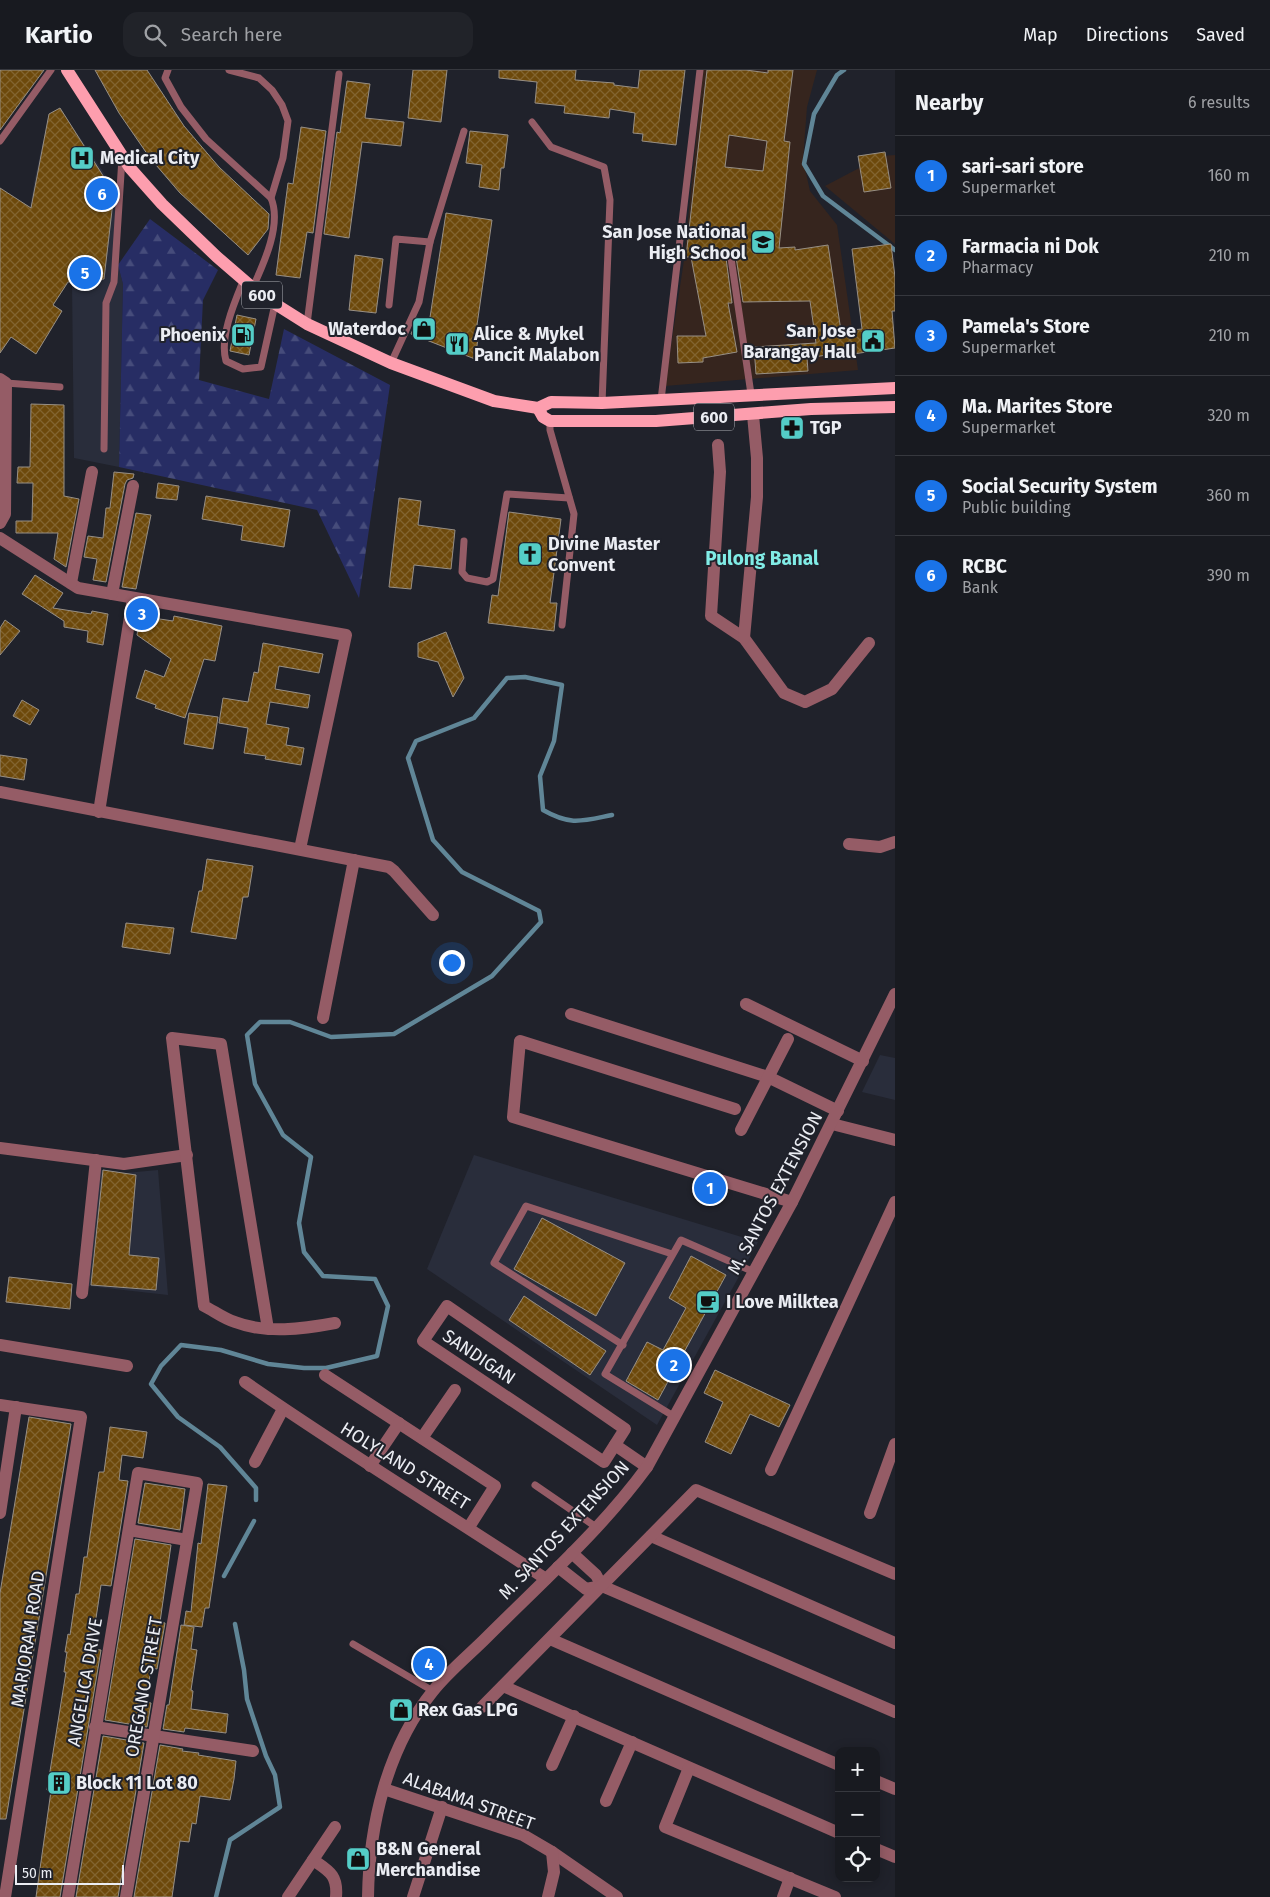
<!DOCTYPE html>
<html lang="en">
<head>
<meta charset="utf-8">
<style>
	:root { --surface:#181a20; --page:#212329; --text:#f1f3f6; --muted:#9fa1a5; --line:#36383e; --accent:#1a73e8 }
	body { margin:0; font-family:"Fira Sans",sans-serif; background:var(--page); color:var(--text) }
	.controls { position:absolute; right:15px; bottom:15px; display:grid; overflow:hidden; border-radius:10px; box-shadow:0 2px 12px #0003 }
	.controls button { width:45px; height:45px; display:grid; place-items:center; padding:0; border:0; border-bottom:1px solid var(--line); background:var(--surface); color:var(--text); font:25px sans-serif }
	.scale { position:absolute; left:15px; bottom:12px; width:109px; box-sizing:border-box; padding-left:5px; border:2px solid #ebedf3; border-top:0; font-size:14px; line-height:18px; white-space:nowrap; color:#ebedf3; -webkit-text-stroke:4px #20222b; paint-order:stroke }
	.you { position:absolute; left:451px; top:892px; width:18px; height:18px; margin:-12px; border:4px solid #fff; border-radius:50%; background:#1a73e8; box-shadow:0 0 0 8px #1a73e833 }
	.badge { display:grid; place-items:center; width:32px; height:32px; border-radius:50%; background:var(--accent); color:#fff; font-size:16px; font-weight:700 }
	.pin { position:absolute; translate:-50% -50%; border:2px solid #fff; box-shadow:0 1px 5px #0006 }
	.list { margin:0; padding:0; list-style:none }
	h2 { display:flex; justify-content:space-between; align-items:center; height:65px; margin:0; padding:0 20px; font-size:21px }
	h2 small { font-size:16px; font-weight:400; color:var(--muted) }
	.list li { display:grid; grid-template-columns:32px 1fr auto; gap:15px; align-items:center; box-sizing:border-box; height:80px; padding:0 20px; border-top:1px solid var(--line) }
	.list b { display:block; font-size:19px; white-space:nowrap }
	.list p { margin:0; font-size:16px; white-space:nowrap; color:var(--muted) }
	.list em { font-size:16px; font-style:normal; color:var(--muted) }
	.icon { flex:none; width:28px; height:28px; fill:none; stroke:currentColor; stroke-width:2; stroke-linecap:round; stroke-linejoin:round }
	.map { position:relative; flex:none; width:895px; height:1827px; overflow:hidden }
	header { display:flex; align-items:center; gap:30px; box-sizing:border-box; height:70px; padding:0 25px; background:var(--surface); border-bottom:1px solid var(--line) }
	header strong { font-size:24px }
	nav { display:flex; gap:28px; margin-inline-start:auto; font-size:18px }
	.search { width:350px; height:45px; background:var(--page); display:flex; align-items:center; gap:12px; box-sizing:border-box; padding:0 18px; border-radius:15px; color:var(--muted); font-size:19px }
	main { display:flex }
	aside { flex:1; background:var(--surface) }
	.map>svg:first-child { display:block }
</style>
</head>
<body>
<header>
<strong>Kartio</strong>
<div class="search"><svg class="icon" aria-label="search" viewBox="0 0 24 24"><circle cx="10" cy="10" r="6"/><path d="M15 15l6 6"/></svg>Search here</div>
<nav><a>Map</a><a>Directions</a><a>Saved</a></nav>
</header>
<main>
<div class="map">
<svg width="895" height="1827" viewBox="0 0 895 1827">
	<defs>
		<pattern id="forest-firs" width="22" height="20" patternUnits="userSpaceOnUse" patternTransform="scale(1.25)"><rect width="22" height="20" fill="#272d64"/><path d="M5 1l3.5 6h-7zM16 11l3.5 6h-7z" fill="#464c7b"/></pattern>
		<pattern id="building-cross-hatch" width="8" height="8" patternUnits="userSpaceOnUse" patternTransform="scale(1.25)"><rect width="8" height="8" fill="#6d490b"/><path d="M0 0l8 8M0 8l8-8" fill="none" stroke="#82642f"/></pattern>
	</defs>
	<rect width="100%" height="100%" fill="#20222b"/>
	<g fill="#292d3b">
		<polygon points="60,38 121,128 118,195 123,214 119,397 74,388 72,212 24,175 35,108 49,44"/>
		<polygon points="880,985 895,988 895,1030 862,1022"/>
		<polygon points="474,1085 758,1172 657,1355 427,1199"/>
		<polygon points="99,1099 125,1103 158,1100 168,1225 88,1216"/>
	</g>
	<g fill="#36251e">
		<polygon points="703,0 817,0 807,37 803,90 810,121 837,155 858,300 665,316 684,190"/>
		<polygon points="895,85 895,174 825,116 882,86"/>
	</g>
	<polygon fill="url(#forest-firs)" points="150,149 218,200 203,230 199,310 269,329 284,259 390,315 359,528 317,440 119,397 123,214 118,195"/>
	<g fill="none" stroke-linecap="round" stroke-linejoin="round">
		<g stroke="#608697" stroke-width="4.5">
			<polyline points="844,0 837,5 814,44 804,94 823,126 895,180"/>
			<path d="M256 1430V1418L220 1377 178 1347 151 1314 161 1296 181 1275 221 1280 268 1294 304 1298H326L377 1286 388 1236 375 1209 323 1206 304 1182 299 1153 311 1087 283 1065 255 1014 247 965 260 952H290L331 967 394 964 492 906 541 852 539 841 462 802 433 770 408 688 416 671 474 648 507 608 525 607 562 615 554 671 540 706 543 740C571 756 582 751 612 745"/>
			<polyline points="224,1506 254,1451"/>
			<polyline points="216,1827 230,1770 280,1737 275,1705 266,1686 247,1629 244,1600 235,1554"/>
		</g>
	</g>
	<g fill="url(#building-cross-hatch)" stroke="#978f85" fill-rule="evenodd">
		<polygon points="0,0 44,0 0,60"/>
		<polygon points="95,0 147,0 184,56 219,97 269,144 268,159 248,185 180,123 150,88 119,43"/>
		<polygon points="413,0 447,0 441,52 408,48"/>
		<polygon points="499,0 576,0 575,10 614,13 614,15 638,18 640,0 685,0 676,75 642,71 643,64 633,63 635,43 610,39 609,48 564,43 565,36 535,33 537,12 499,8"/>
		<path d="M707 0H746L768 3V0H793L784 71 790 72 779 178 795 177V180L828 175 841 261 862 259 852 179 891 174 895 207V241H892L895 278 853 284V281L807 288 808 301 756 304 754 277 816 273 810 231 743 232 736 187 731 183 727 184 726 188 732 233H728L737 282 703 288V292L678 293 677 266H706L691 187H686ZM729 65 767 71 763 101 725 97Z"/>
		<polygon points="347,11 370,14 365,48 404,52 401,76 362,72 349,168 324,164 337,62 340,63"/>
		<polygon points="60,38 114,123 104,209 68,212 53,235 62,241 36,284 11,267 0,283 0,118 31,138 49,44"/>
		<polygon points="301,57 326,61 313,163 307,162 300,208 276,205 288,113 293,114"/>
		<polygon points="470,61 508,65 504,98 501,98 499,120 479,117 482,95 466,93"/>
		<polygon points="885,82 891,118 864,122 858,86"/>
		<polygon points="446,143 492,150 476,262 479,262 475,289 411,264 416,252 429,254"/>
		<polygon points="355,185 383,189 376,243 349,240"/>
		<polygon points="237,245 256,249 249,285 230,281"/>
		<polygon points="31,334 64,335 64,426 79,429 66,497 54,489 58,463 16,463 16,451 32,451 33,413 17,413 18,397 30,397"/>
		<polygon points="114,402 134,404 133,408 127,410 125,414 106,512 93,510 97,489 84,487 88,466 103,468 106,438 110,438"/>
		<polygon points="158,413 179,416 177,430 156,428"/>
		<polygon points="206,426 290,440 284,477 241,470 243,456 202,449"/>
		<polygon points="399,428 421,431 418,455 455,460 451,499 414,495 411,519 389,517"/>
		<polygon points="509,442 561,449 550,533 557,533 554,561 488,553 492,525 498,526"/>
		<polygon points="136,443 151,445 136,519 122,517"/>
		<polygon points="35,505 63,523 53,538 91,544 92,541 108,544 103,575 87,572 88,561 64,557 64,551 22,524"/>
		<polygon points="140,546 173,551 174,546 222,556 215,591 204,589 185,648 155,638 156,635 136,628 145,600 164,607 171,589 137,565"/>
		<polygon points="5,550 20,561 0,585 0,558"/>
		<polygon points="446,562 464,608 453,627 438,592 418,587 418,573"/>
		<polygon points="263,573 323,584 319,603 279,596 275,619 310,625 308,638 270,632 266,654 289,658 286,675 304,678 301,695 265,689 266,686 244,683 248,658 219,653 223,628 248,632 254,602 258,603"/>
		<polygon points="22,630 39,640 30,655 13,646"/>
		<polygon points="189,643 218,647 213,679 184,674"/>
		<polygon points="0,685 27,689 24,710 0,706"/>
		<polygon points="207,789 253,796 248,827 243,827 236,869 191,862 199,821 202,821"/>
		<polygon points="126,853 174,858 170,884 122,877"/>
		<polygon points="103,1100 136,1105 129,1185 159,1188 156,1220 91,1215"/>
		<polygon points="542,1148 625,1193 596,1246 514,1199"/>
		<polygon points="691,1186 726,1205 658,1330 626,1311 647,1272 663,1280 686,1238 669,1228"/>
		<polygon points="9,1207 72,1214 70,1239 6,1232"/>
		<polygon points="524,1226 606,1281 590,1305 509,1250"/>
		<polygon points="715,1300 790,1335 779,1357 750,1344 731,1384 705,1372 723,1332 704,1323"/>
		<polygon points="29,1347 71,1354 6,1749 0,1749 0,1523"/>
		<polygon points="110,1357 147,1362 143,1388 122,1385 119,1410 128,1411 111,1516 101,1515 93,1568 94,1568 93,1579 101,1580 60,1827 36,1827 51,1721 47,1720 66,1602 64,1602 67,1582 65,1582 68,1564 70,1565 76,1524 79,1524 84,1487 87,1487 99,1402 104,1402"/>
		<polygon points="145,1413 185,1419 180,1460 138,1453"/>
		<polygon points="208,1414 227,1416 209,1538 205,1538 202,1557 184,1555 186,1541 191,1542 198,1473 201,1474"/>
		<polygon points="135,1469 171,1475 160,1552 165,1553 157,1599 151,1598 146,1632 151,1633 147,1657 105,1650"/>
		<polygon points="181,1555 194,1557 191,1579 197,1580 191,1620 193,1621 191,1639 228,1644 226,1663 185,1658 184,1662 163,1659 167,1635 169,1635"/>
		<polygon points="103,1666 144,1673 118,1827 76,1827"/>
		<polygon points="160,1675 183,1679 182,1681 199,1683 198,1685 236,1691 234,1709 230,1730 200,1726 196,1754 192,1753 189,1772 180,1771 172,1827 134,1827"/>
	</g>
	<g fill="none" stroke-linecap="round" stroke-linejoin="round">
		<g stroke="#955c66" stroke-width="7">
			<path d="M168 0 165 8 181 37 206 69 271 128C282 154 264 193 253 217"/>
			<polyline points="229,0 259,8 272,20 282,35 288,51 283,88 271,128"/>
			<polyline points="532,52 551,77 604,97 610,130 602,333"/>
			<polyline points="0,71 51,0"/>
			<polyline points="731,188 751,324"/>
			<path d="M244 209C235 231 219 267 226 291L243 299 261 297 275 234"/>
			<polyline points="389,235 396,169 430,172"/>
			<polyline points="307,254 339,4"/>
			<polyline points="391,293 419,232 430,172 464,61"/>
			<polyline points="6,313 60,317"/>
			<polyline points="661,330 700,0"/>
			<polyline points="550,351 550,360 574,444 562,555"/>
			<polyline points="104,379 106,233 114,212 122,88"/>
			<polyline points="464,471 462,502 467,508 487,512 493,509 507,424 569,428"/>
			<polyline points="623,1275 494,1193 526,1136 672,1184"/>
			<polyline points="675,1347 605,1304 681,1170 754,1202"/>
			<polyline points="535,1415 596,1457"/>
			<polyline points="353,1574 433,1621"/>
		</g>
		<g stroke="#955c66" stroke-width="12">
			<polyline points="0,309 6,313 5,444 0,453"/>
			<polyline points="718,375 720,402 711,546 744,568 784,623 805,632 832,619 869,573"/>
			<polyline points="0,468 78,518 346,565 300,779"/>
			<polyline points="71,513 92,402"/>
			<polyline points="112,524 133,416"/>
			<polyline points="744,568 757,427 757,388 753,345"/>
			<polyline points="0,722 389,797 394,801 433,845"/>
			<polyline points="99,742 133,528"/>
			<polyline points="849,774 880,777 895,772"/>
			<polyline points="746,934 863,991"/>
			<polyline points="571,944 768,1007 838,1041"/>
			<polyline points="323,948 354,790"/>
			<polyline points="735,1039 520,971 513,1047 792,1132"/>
			<polyline points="832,1054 895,1070"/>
			<polyline points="741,1060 788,969"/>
			<polyline points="0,1078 124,1094 187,1085"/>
			<polyline points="82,1223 96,1090"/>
			<polygon points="447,1236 625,1359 604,1392 423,1271"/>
			<path d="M268 1259 221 974 172 968 204 1236C214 1241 224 1249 235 1252 266 1264 303 1259 335 1253"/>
			<polyline points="0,1275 127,1296"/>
			<polyline points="325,1305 495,1416 469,1457"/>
			<path d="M245 1312C343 1380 446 1443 546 1509"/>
			<polyline points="0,1335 81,1347 5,1827"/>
			<polyline points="422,1368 455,1320"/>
			<polyline points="615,1375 647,1397"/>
			<polyline points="255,1392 283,1339"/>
			<polyline points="370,1396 399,1353"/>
			<polyline points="771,1400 895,1132"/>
			<polyline points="0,1443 16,1337"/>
			<polyline points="870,1443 895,1374"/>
			<polyline points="129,1460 187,1470"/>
			<polyline points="651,1466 895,1573"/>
			<polyline points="572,1483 596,1505 602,1516"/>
			<polyline points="558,1497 586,1519 602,1516 895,1642"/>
			<polyline points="550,1569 839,1695"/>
			<polyline points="503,1616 839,1763"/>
			<polyline points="482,1637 696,1420 895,1504"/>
			<polyline points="95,1657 253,1681"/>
			<polyline points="552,1695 574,1646"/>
			<polyline points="689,1698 665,1757 835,1827"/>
			<polyline points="876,1711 895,1719"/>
			<polyline points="384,1719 523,1765 552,1782 617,1827"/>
			<polyline points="606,1731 632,1672"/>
			<polyline points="876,1779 895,1787"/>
			<path d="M313 1790C329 1801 338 1805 336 1827"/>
			<polyline points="68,1827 138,1403 197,1413 126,1827"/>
			<polyline points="288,1827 335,1757"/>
			<polyline points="413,1827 442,1737"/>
			<polyline points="548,1827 554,1802 552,1782"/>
			<polyline points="783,1827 790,1808"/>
		</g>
		<path stroke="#955c66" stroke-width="12" d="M368 1827C369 1755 387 1678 433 1621 448 1602 469 1585 486 1568 541 1513 601 1460 647 1397L792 1132 895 924"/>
		<g stroke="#fd9eae" stroke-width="12">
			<polyline points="67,0 130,98 162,134 217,187 261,225 307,254 391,293 494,331 538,338 551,332 602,333 895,318"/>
			<polyline points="538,338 543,347 550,351 656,351 811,339 895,337"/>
		</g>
	</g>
	<defs>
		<symbol id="hospital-square" viewBox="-11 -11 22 22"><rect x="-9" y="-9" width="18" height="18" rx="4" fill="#54cdc7" stroke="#20222b"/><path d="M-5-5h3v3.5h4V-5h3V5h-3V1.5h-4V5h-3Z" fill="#111"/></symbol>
		<symbol id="school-square" viewBox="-11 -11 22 22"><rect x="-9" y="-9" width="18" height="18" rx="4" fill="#54cdc7" stroke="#20222b"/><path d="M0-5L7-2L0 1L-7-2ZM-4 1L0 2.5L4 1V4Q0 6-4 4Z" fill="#111"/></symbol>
		<symbol id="shop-square" viewBox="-11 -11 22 22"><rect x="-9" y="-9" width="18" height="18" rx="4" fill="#54cdc7" stroke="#20222b"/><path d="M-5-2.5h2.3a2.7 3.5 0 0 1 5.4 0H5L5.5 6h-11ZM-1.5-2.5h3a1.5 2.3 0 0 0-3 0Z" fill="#111"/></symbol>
		<symbol id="fuel-square" viewBox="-11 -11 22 22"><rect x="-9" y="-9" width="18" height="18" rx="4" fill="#54cdc7" stroke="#20222b"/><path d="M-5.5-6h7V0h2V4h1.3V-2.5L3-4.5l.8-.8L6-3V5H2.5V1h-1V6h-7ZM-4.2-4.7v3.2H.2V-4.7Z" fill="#111"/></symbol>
		<symbol id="civic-square" viewBox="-11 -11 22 22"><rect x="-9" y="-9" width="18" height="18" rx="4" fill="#54cdc7" stroke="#20222b"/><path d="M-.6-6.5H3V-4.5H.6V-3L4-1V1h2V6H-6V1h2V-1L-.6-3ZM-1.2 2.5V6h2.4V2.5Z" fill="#111"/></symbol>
		<symbol id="restaurant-square" viewBox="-11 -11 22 22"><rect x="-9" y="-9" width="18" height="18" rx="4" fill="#54cdc7" stroke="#20222b"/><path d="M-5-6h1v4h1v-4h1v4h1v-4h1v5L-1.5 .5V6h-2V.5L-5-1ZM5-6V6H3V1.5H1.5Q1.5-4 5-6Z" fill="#111"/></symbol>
		<symbol id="pharmacy-square" viewBox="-11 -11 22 22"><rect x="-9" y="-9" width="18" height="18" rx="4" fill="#54cdc7" stroke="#20222b"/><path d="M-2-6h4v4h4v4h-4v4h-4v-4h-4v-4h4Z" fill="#111"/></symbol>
		<symbol id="church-square" viewBox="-11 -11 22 22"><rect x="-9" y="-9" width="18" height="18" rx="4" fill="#54cdc7" stroke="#20222b"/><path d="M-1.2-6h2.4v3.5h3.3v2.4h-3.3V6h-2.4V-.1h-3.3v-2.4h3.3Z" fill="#111"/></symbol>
		<symbol id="cafe-square" viewBox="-11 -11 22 22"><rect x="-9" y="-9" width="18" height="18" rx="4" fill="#54cdc7" stroke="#20222b"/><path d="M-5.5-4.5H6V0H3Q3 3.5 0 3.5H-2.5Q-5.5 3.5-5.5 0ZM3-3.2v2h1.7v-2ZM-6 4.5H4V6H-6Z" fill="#111"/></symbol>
		<symbol id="building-square" viewBox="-11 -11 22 22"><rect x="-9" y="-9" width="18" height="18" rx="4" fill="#54cdc7" stroke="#20222b"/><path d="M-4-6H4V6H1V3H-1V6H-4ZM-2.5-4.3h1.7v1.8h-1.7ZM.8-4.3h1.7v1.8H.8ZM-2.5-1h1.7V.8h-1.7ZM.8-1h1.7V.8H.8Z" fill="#111"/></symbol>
	</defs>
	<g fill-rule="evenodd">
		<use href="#hospital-square" x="68" y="74" width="28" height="28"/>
		<use href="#school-square" x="749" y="158" width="28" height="28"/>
		<use href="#shop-square" x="410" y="245" width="28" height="28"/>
		<use href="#fuel-square" x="229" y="251" width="28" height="28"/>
		<use href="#civic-square" x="859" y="257" width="28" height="28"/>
		<use href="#restaurant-square" x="443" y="260" width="28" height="28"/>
		<use href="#pharmacy-square" x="778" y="344" width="28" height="28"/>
		<use href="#church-square" x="516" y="470" width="28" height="28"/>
		<use href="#cafe-square" x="694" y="1218" width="28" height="28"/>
		<use href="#shop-square" x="387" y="1626" width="28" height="28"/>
		<use href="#building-square" x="45" y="1699" width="28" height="28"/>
		<use href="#shop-square" x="344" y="1775" width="28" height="28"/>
	</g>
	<g text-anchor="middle" stroke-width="4" stroke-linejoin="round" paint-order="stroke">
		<g fill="#20222b" stroke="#aeb0b7" stroke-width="1">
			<rect x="242" y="211.5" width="40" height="27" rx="4"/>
			<rect x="694" y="333.5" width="40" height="27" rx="4"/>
		</g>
		<g font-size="16" font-weight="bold" fill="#ebedf3">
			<text x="262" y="231">600</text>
			<text x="714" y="353">600</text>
		</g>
		<g font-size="18" font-weight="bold" fill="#ebedf3" stroke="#20222b" text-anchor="start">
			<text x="100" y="94">Medical City</text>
			<text x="746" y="168" text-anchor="end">San Jose National<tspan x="746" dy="21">High School</tspan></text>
			<text x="406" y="265" text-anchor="end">Waterdoc</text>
			<text x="856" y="267" text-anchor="end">San Jose<tspan x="856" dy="21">Barangay Hall</tspan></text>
			<text x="474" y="270">Alice &amp; Mykel<tspan x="474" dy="21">Pancit Malabon</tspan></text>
			<text x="226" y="271" text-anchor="end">Phoenix</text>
			<text x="810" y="364">TGP</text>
			<text x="548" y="480">Divine Master<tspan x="548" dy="21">Convent</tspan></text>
			<text x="726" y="1238">I Love Milktea</text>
			<text x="418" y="1646">Rex Gas LPG</text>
			<text x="76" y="1719">Block 11 Lot 80</text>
			<text x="376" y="1785">B&amp;N General<tspan x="376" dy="21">Merchandise</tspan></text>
		</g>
		<g font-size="18" fill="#ebedf3" stroke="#20222b">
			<text transform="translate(775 1123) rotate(-62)" y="6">M. SANTOS EXTENSION</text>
			<text transform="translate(479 1287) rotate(34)" y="6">SANDIGAN</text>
			<text transform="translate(405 1396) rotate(32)" y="6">HOLYLAND STREET</text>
			<text transform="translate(564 1460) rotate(-47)" y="6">M. SANTOS EXTENSION</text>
			<text transform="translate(28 1569) rotate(-81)" y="6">MARJORAM ROAD</text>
			<text transform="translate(85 1612) rotate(-80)" y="6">ANGELICA DRIVE</text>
			<text transform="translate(144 1617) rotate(-80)" y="6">OREGANO STREET</text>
			<text transform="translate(469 1731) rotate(20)" y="6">ALABAMA STREET</text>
		</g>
		<g font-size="19" font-weight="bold" fill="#81ece6" stroke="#20222b">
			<text x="762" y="495">Pulong Banal</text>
		</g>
	</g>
</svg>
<div class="controls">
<button>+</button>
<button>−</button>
<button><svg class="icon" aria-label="locate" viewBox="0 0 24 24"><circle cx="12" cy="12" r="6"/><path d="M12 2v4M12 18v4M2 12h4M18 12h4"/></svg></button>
</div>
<div class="scale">50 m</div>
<div class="you"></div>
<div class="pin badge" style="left:710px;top:1118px">1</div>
<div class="pin badge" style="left:674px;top:1295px">2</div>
<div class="pin badge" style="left:142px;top:544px">3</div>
<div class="pin badge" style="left:429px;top:1594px">4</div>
<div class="pin badge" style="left:85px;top:203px">5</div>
<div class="pin badge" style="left:102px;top:124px">6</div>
</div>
<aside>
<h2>Nearby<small>6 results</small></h2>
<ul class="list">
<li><span class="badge">1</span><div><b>sari-sari store</b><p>Supermarket</p></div><em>160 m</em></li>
<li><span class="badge">2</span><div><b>Farmacia ni Dok</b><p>Pharmacy</p></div><em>210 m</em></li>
<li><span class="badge">3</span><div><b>Pamela's Store</b><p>Supermarket</p></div><em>210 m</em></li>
<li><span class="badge">4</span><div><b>Ma. Marites Store</b><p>Supermarket</p></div><em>320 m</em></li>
<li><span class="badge">5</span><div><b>Social Security System</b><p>Public building</p></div><em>360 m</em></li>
<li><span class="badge">6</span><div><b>RCBC</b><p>Bank</p></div><em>390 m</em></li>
</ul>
</aside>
</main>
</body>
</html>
